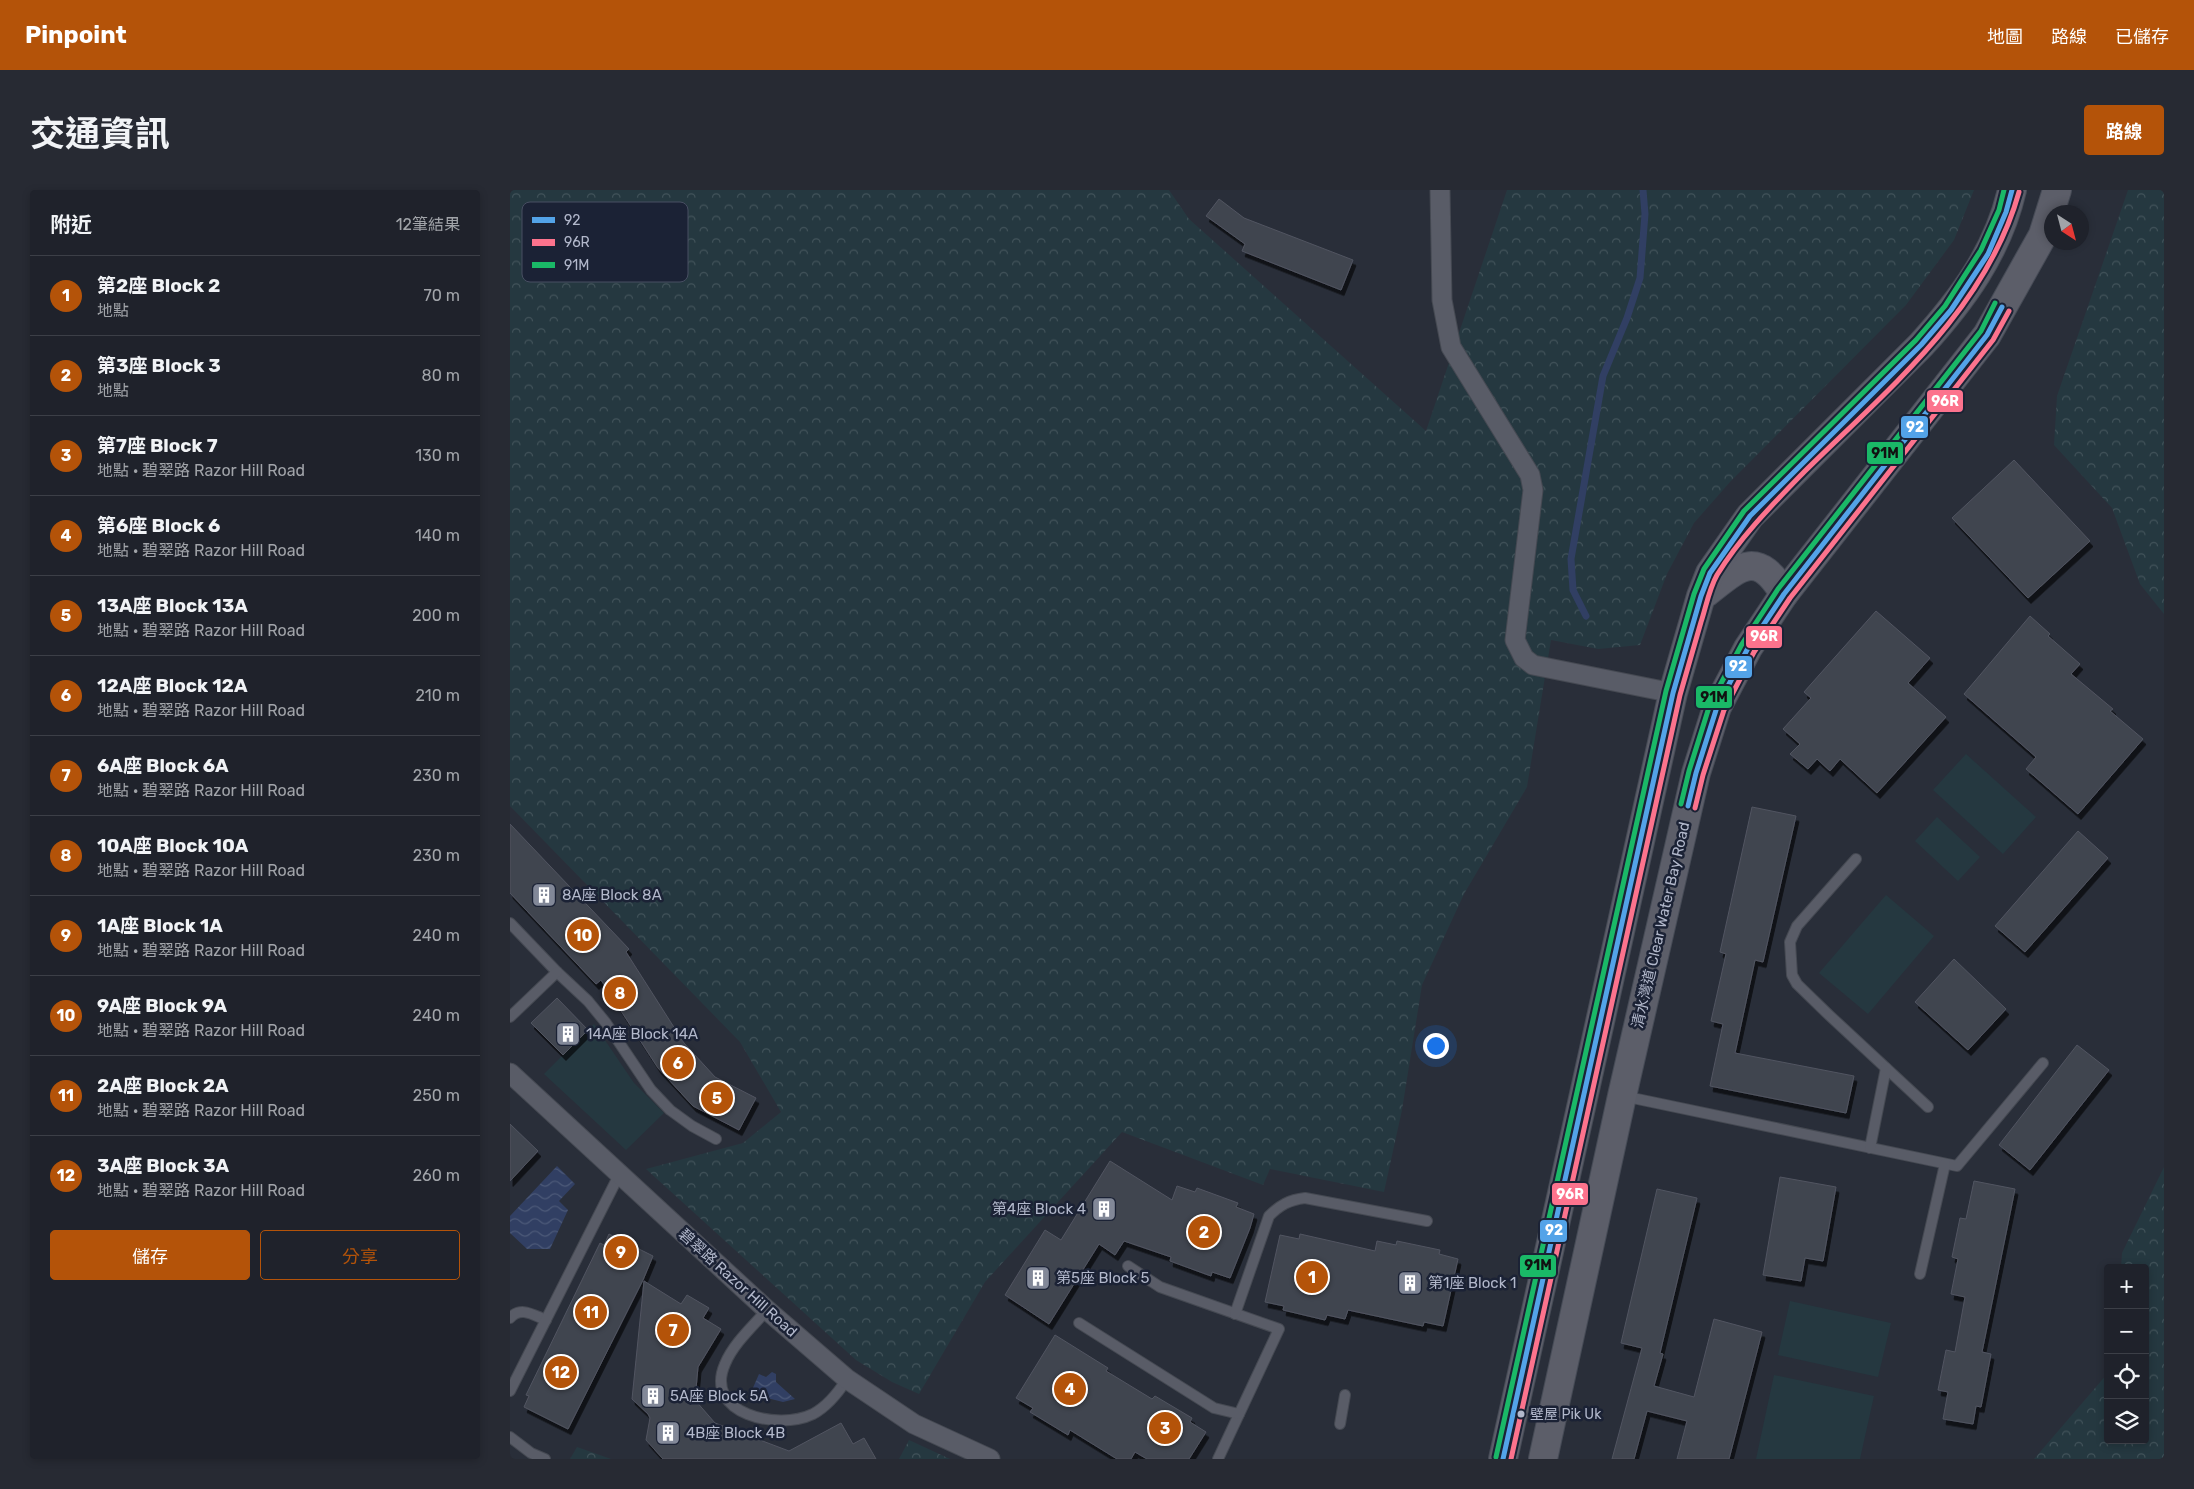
<!DOCTYPE html>
<html lang="zh-TW">
<head>
<meta charset="utf-8">
<style>
	:root { --surface:#1f222b; --page:#272a33; --text:#f1f3f6; --muted:#a1a4a9; --line:#3c3f47; --accent:#b45309 }
	body { margin:0; font-family:Rubik,"Noto Sans TC",sans-serif; background:var(--page); color:var(--text) }
	.controls { position:absolute; right:15px; bottom:15px; display:grid; overflow:hidden; border-radius:5px; box-shadow:0 2px 8px #0003 }
	.controls button { width:45px; height:45px; display:grid; place-items:center; padding:0; border:0; border-bottom:1px solid var(--line); background:var(--surface); color:var(--text); font:25px sans-serif }
	.compass { position:absolute; left:1534px; top:15px; width:45px; height:45px; border-radius:50%; background:var(--surface); box-shadow:0 2px 8px #0003; rotate:144deg }
	.you { position:absolute; left:925px; top:855px; width:18px; height:18px; margin:-12px; border:4px solid #fff; border-radius:50%; background:#1a73e8; box-shadow:0 0 0 8px #1a73e833 }
	.badge { display:grid; place-items:center; width:32px; height:32px; border-radius:50%; background:var(--accent); color:#fff; font-size:16px; font-weight:700 }
	.pin { position:absolute; translate:-50% -50%; border:2px solid #fff; box-shadow:0 1px 5px #0006 }
	.list { margin:0; padding:0; list-style:none }
	h2 { display:flex; justify-content:space-between; align-items:center; height:65px; margin:0; padding:0 20px; font-size:21px }
	h2 small { font-size:16px; font-weight:400; color:var(--muted) }
	.list li { display:grid; grid-template-columns:32px 1fr auto; gap:15px; align-items:center; box-sizing:border-box; height:80px; padding:0 20px; border-top:1px solid var(--line) }
	.list b { display:block; font-size:19px; white-space:nowrap }
	.list p { margin:0; font-size:16px; white-space:nowrap; color:var(--muted) }
	.list em { font-size:16px; font-style:normal; color:var(--muted) }
	.actions { display:flex; gap:10px; padding:15px 20px }
	.actions a { flex:1; padding:11px 0; border:1px solid var(--accent); border-radius:5px; text-align:center; font-size:18px; color:var(--accent) }
	.actions .main { background:var(--accent); color:#fff }
	.icon { flex:none; width:28px; height:28px; fill:none; stroke:currentColor; stroke-width:2; stroke-linecap:round; stroke-linejoin:round }
	.map { position:relative; flex:none; width:1654px; height:1269px; overflow:hidden; border-radius:5px }
	header { display:flex; align-items:center; gap:30px; box-sizing:border-box; height:70px; padding:0 25px; background:var(--accent); color:#fff }
	header strong { font-size:24px }
	nav { display:flex; gap:28px; margin-inline-start:auto; font-size:18px }
	.intro { display:flex; align-items:center; justify-content:space-between; box-sizing:border-box; height:120px; padding:0 30px }
	h1 { margin:0; font-size:35px }
	.button { padding:12px 22px; border-radius:5px; background:var(--accent); color:#fff; font-size:18px; font-weight:700 }
	main { display:flex; gap:30px; padding:0 30px }
	aside { flex:1; background:var(--surface); border-radius:5px; box-shadow:0 2px 8px #0003 }
	.map>svg:first-child { display:block }
</style>
</head>
<body>
<header>
<strong>Pinpoint</strong>
<nav><a>地圖</a><a>路線</a><a>已儲存</a></nav>
</header>
<div class="intro"><h1>交通資訊</h1><a class="button">路線</a></div>
<main>
<aside>
<h2>附近<small>12筆結果</small></h2>
<ul class="list">
<li><span class="badge">1</span><div><b>第2座 Block 2</b><p>地點</p></div><em>70 m</em></li>
<li><span class="badge">2</span><div><b>第3座 Block 3</b><p>地點</p></div><em>80 m</em></li>
<li><span class="badge">3</span><div><b>第7座 Block 7</b><p>地點 · 碧翠路 Razor Hill Road</p></div><em>130 m</em></li>
<li><span class="badge">4</span><div><b>第6座 Block 6</b><p>地點 · 碧翠路 Razor Hill Road</p></div><em>140 m</em></li>
<li><span class="badge">5</span><div><b>13A座 Block 13A</b><p>地點 · 碧翠路 Razor Hill Road</p></div><em>200 m</em></li>
<li><span class="badge">6</span><div><b>12A座 Block 12A</b><p>地點 · 碧翠路 Razor Hill Road</p></div><em>210 m</em></li>
<li><span class="badge">7</span><div><b>6A座 Block 6A</b><p>地點 · 碧翠路 Razor Hill Road</p></div><em>230 m</em></li>
<li><span class="badge">8</span><div><b>10A座 Block 10A</b><p>地點 · 碧翠路 Razor Hill Road</p></div><em>230 m</em></li>
<li><span class="badge">9</span><div><b>1A座 Block 1A</b><p>地點 · 碧翠路 Razor Hill Road</p></div><em>240 m</em></li>
<li><span class="badge">10</span><div><b>9A座 Block 9A</b><p>地點 · 碧翠路 Razor Hill Road</p></div><em>240 m</em></li>
<li><span class="badge">11</span><div><b>2A座 Block 2A</b><p>地點 · 碧翠路 Razor Hill Road</p></div><em>250 m</em></li>
<li><span class="badge">12</span><div><b>3A座 Block 3A</b><p>地點 · 碧翠路 Razor Hill Road</p></div><em>260 m</em></li>
</ul>
<div class="actions"><a class="main">儲存</a><a>分享</a></div>
</aside>
<div class="map">
<svg width="1654" height="1269" viewBox="0 0 1654 1269">
	<defs>
		<pattern id="forest-crowns" width="20" height="18" patternUnits="userSpaceOnUse" patternTransform="scale(1.25)"><rect width="20" height="18" fill="#253840"/><path d="M2 6a3 3 0 1 1 6 0M12 15a3 3 0 1 1 6 0" fill="none" stroke="#42535a"/></pattern>
		<pattern id="water-waves" width="16" height="10" patternUnits="userSpaceOnUse" patternTransform="scale(1.25)"><rect width="16" height="10" fill="#313f63"/><path d="M0 5q4-4 8 0t8 0" fill="none" stroke="#4c5978"/></pattern>
		<filter id="shadow"><feDropShadow dx="3" dy="5.5" stdDeviation="0" flood-color="#0009"/></filter>
	</defs>
	<rect width="100%" height="100%" fill="#292e39"/>
	<g fill="#253840">
		<polygon points="1456,564 1526,627 1493,664 1423,600"/>
		<polygon points="1427,627 1470,667 1448,691 1405,651"/>
		<polygon points="1376,705 1424,746 1358,824 1309,783"/>
		<polygon points="84,834 124,893 154,923 116,960 34,884"/>
		<polygon points="1280,1111 1381,1133 1368,1187 1268,1165"/>
		<polygon points="1264,1185 1364,1206 1350,1269 1246,1269"/>
	</g>
	<g fill="url(#forest-crowns)">
		<polygon points="0,0 659,0 679,29 916,241 997,0 1464,0 1444,50 1396,115 1220,292 1184,333 1157,384 1130,455 1088,459 1041,450 1017,597 954,704 912,795 892,920 874,1002 760,979 753,995 612,942 475,1092 409,1204 382,1192 346,1170 136,979 233,953 271,922 230,852 0,616"/>
		<polygon points="1618,0 1654,0 1654,424 1630,394 1602,318 1544,255 1547,206"/>
		<polygon points="1654,977 1654,1269 1524,1269 1598,1183 1598,1250 1635,1250 1635,1078 1611,1078 1612,1063"/>
		<polygon points="399,1250 440,1269 389,1269"/>
		<polygon points="67,1257 101,1269 60,1269"/>
	</g>
	<g fill="url(#water-waves)">
		<polygon points="47,976 65,994 49,1011 58,1020 40,1059 17,1059 0,1043 0,1026"/>
		<polygon points="262,1182 266,1184 266,1192 285,1209 273,1212 245,1205 242,1200 249,1184 256,1187"/>
	</g>
	<g fill="none" stroke-linecap="round" stroke-linejoin="round">
		<polyline stroke="#313f63" stroke-width="7" points="1076,426 1063,400 1061,369 1093,186 1117,128 1130,88 1135,24 1133,0"/>
	</g>
	<g fill="#41444f" stroke="#515561" filter="url(#shadow)">
		<polygon points="709,9 734,28 843,70 831,100 732,61 735,54 696,26"/>
		<polygon points="1504,270 1580,351 1518,408 1442,328"/>
		<polygon points="1366,421 1420,468 1398,493 1436,527 1367,603 1330,569 1320,581 1307,569 1298,579 1280,564 1290,554 1273,539 1301,508 1294,502"/>
		<polygon points="1520,426 1540,444 1538,446 1570,474 1561,484 1603,519 1600,521 1633,549 1568,624 1516,579 1526,567 1454,504"/>
		<polygon points="1242,617 1286,626 1253,772 1245,770 1225,863 1344,886 1336,923 1200,896 1213,834 1201,831 1216,764 1210,762"/>
		<polygon points="0,634 119,759 116,762 174,853 205,887 246,908 229,940 183,916 148,878 91,790 86,794 0,703"/>
		<polygon points="1568,641 1598,668 1515,762 1485,736"/>
		<polygon points="1444,769 1496,819 1458,860 1405,812"/>
		<polygon points="47,808 78,840 53,865 21,833"/>
		<polygon points="1567,855 1599,880 1520,980 1489,955"/>
		<polygon points="0,934 28,961 0,991"/>
		<polygon points="600,971 662,1010 667,996 685,1002 687,998 728,1013 726,1017 744,1024 740,1038 720,1088 702,1082 701,1086 660,1071 661,1067 614,1051 605,1065 589,1054 539,1134 495,1105 535,1040 551,1050"/>
		<polygon points="1270,987 1326,997 1313,1071 1295,1068 1291,1091 1253,1085"/>
		<polygon points="1464,991 1505,999 1472,1162 1481,1164 1471,1217 1466,1216 1463,1234 1433,1229 1438,1202 1428,1200 1436,1160 1445,1162 1455,1107 1441,1104 1448,1069 1442,1067 1450,1028 1456,1029"/>
		<polygon points="1147,999 1187,1008 1150,1163 1153,1164 1144,1196 1184,1207 1204,1129 1252,1142 1219,1269 1167,1269 1177,1231 1137,1221 1124,1269 1102,1269 1132,1158 1111,1153"/>
		<polygon points="99,1044 143,1066 133,1090 58,1239 14,1217 19,1206 16,1205 90,1053 94,1055"/>
		<polygon points="790,1044 865,1061 867,1051 886,1055 887,1051 930,1060 929,1064 948,1069 933,1136 914,1132 913,1136 838,1120 835,1129 817,1125 815,1130 773,1120 774,1116 755,1112 770,1045 789,1049"/>
		<polygon points="134,1091 171,1114 177,1105 199,1118 193,1128 211,1139 188,1177 185,1210 205,1233 279,1261 331,1233 343,1254 354,1248 366,1269 153,1269 136,1250 140,1228 138,1224 122,1209"/>
		<polygon points="545,1145 598,1178 596,1181 642,1209 645,1206 682,1228 680,1232 696,1242 679,1269 637,1269 625,1262 621,1269 607,1269 560,1240 558,1245 520,1222 523,1218 506,1208"/>
	</g>
	<g fill="none" stroke-linecap="round" stroke-linejoin="round">
		<defs>
			<g id="service">
				<polyline points="1346,669 1287,736 1280,752 1282,785 1287,794 1320,826 1418,917"/>
				<polyline points="0,733 47,782 78,811 96,833 141,900 160,920 182,936 206,949"/>
				<polyline points="0,827 47,782"/>
				<polyline points="1113,906 1447,976 1533,873"/>
				<polyline points="1360,958 1376,878"/>
				<polyline points="618,1076 650,1097 769,1139 708,1269"/>
				<polyline points="1410,1084 1435,974"/>
				<path d="M257 1120C243 1136 223 1154 215 1174 193 1224 268 1241 303 1224 318 1216 328 1203 337 1189"/>
				<path d="M725 1124 759 1026C770 1015 779 1010 795 1008L917 1031"/>
				<path d="M0 1128C11 1116 23 1125 36 1130"/>
				<polyline points="569,1133 704,1218 729,1224"/>
				<polyline points="0,1201 109,985"/>
				<polyline points="830,1234 835,1205"/>
				<polyline points="0,1247 21,1263 35,1269"/>
			</g>
			<g id="minor">
				<polyline points="930,0 932,110 941,157 1020,285 1023,300 1005,450 1014,468 1023,475 1163,503"/>
				<polyline points="0,883 257,1120 337,1189 404,1234 480,1269"/>
			</g>
			<g id="primary">
				<path d="M1196 403C1229 377 1247 358 1274 404"/>
				<path d="M993 1269 1163 503 1191 406 1200 383 1240 326 1411 155C1452 110 1488 61 1502 0"/>
				<polyline points="1033,1269 1112,906 1186,583 1207,517 1238,458 1274,404 1477,145 1533,45 1547,0"/>
			</g>
		</defs>
		<use href="#service" stroke="#454952" stroke-width="12"/>
		<use href="#minor" stroke="#454952" stroke-width="21"/>
		<use href="#primary" stroke="#464b56" stroke-width="30"/>
		<use href="#service" stroke="#595c67" stroke-width="10"/>
		<use href="#minor" stroke="#595c67" stroke-width="19"/>
		<use href="#primary" stroke="#5c5e69" stroke-width="28"/>
		<defs>
			<g id="bus-1">
				<polyline points="1178,616 1186,583 1207,517 1238,458 1274,404 1477,145 1492,117"/>
				<polyline points="993,1269 1163,503 1191,406 1200,383 1240,326 1411,155 1441,120 1478,64 1496,22 1502,0"/>
			</g>
			<g id="bus-2">
				<polyline points="1185,618 1193,585 1214,520 1244,462 1280,408 1483,150 1499,121"/>
				<path d="M1001 1269 1170 505C1177 481 1184 456 1191 432 1196 417 1199 399 1207 385 1231 346 1263 314 1295 281 1379 198 1476 120 1509 2"/>
			</g>
			<g id="bus-3">
				<polyline points="1171,614 1179,581 1200,514 1232,454 1268,399 1471,141 1485,113"/>
				<polyline points="986,1267 1156,501 1184,404 1194,379 1234,321 1406,150 1435,116 1471,60 1489,20 1494,0"/>
			</g>
		</defs>
		<use href="#bus-1" stroke="#1b2235" stroke-width="9"/>
		<use href="#bus-2" stroke="#1b2235" stroke-width="9"/>
		<use href="#bus-3" stroke="#1b2235" stroke-width="9"/>
		<use href="#bus-1" stroke="#53a3e8" stroke-width="5"/>
		<use href="#bus-2" stroke="#fc738d" stroke-width="5"/>
		<use href="#bus-3" stroke="#1ab867" stroke-width="5"/>
	</g>
	<defs>
		<symbol id="building-square" viewBox="-11 -11 22 22"><rect x="-9" y="-9" width="18" height="18" rx="4" fill="#828898" stroke="#1b2235"/><path d="M-4-6H4V6H1V3H-1V6H-4ZM-2.5-4.3h1.7v1.8h-1.7ZM.8-4.3h1.7v1.8H.8ZM-2.5-1h1.7V.8h-1.7ZM.8-1h1.7V.8H.8Z" fill="#fff"/></symbol>
	</defs>
	<g fill-rule="evenodd">
		<use href="#building-square" x="20" y="691" width="28" height="28"/>
		<use href="#building-square" x="44" y="830" width="28" height="28"/>
		<use href="#building-square" x="580" y="1005" width="28" height="28"/>
		<use href="#building-square" x="514" y="1074" width="28" height="28"/>
		<use href="#building-square" x="886" y="1079" width="28" height="28"/>
		<use href="#building-square" x="129" y="1192" width="28" height="28"/>
		<use href="#building-square" x="144" y="1229" width="28" height="28"/>
	</g>
	<circle fill="#b2b8cb" stroke="#1b2235" stroke-width="2" cx="1011" cy="1224" r="4.5"/>
	<g text-anchor="middle" stroke-width="5" stroke-linejoin="round" paint-order="stroke">
		<g font-size="14" fill="#b2b8cb" stroke="#1b2235" text-anchor="start">
			<text x="1020" y="1229">壁屋 Pik Uk</text>
		</g>
		<g font-size="15" fill="#b2b8cb" stroke="#1b2235" text-anchor="start">
			<text x="52" y="710">8A座 Block 8A</text>
			<text x="76" y="849">14A座 Block 14A</text>
			<text x="576" y="1024" text-anchor="end">第4座 Block 4</text>
			<text x="546" y="1093">第5座 Block 5</text>
			<text x="918" y="1098">第1座 Block 1</text>
			<text x="160" y="1211">5A座 Block 5A</text>
			<text x="176" y="1248">4B座 Block 4B</text>
		</g>
		<g font-size="15" fill="#b2b8cb" stroke="#1b2235">
			<text transform="translate(1151 735) rotate(-77)" y="5">清水灣道 Clear Water Bay Road</text>
			<text transform="translate(228 1093) rotate(42)" y="5">碧翠路 Razor Hill Road</text>
		</g>
	</g>
	<rect x="12" y="12" width="166" height="80" rx="8" fill="#1b2235" stroke="#484f62" stroke-width="1"/>
	<rect x="22" y="27" width="23" height="6" fill="#53a3e8"/>
	<rect x="22" y="49" width="23" height="7" fill="#fc738d"/>
	<rect x="22" y="72" width="23" height="6" fill="#1ab867"/>
	<g font-size="14" fill="#b2b8cb">
		<text x="54" y="35">92</text>
		<text x="54" y="57">96R</text>
		<text x="54" y="80">91M</text>
	</g>
	<g stroke="#1b2235" stroke-width="2">
		<rect x="1416" y="199" width="38" height="24" rx="5" fill="#fc738d"/>
		<rect x="1390" y="225" width="29" height="24" rx="5" fill="#53a3e8"/>
		<rect x="1356" y="251" width="38" height="24" rx="5" fill="#1ab867"/>
		<rect x="1235" y="435" width="38" height="24" rx="5" fill="#fc738d"/>
		<rect x="1214" y="465" width="29" height="24" rx="5" fill="#53a3e8"/>
		<rect x="1185" y="495" width="38" height="24" rx="5" fill="#1ab867"/>
		<rect x="1041" y="992" width="38" height="24" rx="5" fill="#fc738d"/>
		<rect x="1029" y="1029" width="29" height="24" rx="5" fill="#53a3e8"/>
		<rect x="1009" y="1064" width="38" height="24" rx="5" fill="#1ab867"/>
	</g>
	<g font-size="14" text-anchor="middle" font-weight="bold" fill="#fff">
		<text x="1435" y="216">96R</text>
		<text x="1405" y="242">92</text>
		<text x="1254" y="451">96R</text>
		<text x="1228" y="481">92</text>
		<text x="1060" y="1009">96R</text>
		<text x="1044" y="1045">92</text>
	</g>
	<g font-size="14" text-anchor="middle" font-weight="bold" fill="#111">
		<text x="1375" y="268">91M</text>
		<text x="1204" y="512">91M</text>
		<text x="1028" y="1080">91M</text>
	</g>
</svg>
<div class="controls">
<button>+</button>
<button>−</button>
<button><svg class="icon" aria-label="locate" viewBox="0 0 24 24"><circle cx="12" cy="12" r="6"/><path d="M12 2v4M12 18v4M2 12h4M18 12h4"/></svg></button>
<button><svg class="icon" aria-label="layers" viewBox="0 0 24 24"><path d="M12 4l9 5-9 5-9-5zM3 14l9 5 9-5"/></svg></button>
</div>
<svg class="compass" viewBox="-18 -18 36 36"><path d="M0-13l5 13h-10z" fill="#e53935"/><path d="M0 13l5-13h-10z" fill="#a1a4a9"/></svg>
<div class="you"></div>
<div class="pin badge" style="left:802px;top:1087px">1</div>
<div class="pin badge" style="left:694px;top:1042px">2</div>
<div class="pin badge" style="left:655px;top:1238px">3</div>
<div class="pin badge" style="left:560px;top:1199px">4</div>
<div class="pin badge" style="left:207px;top:908px">5</div>
<div class="pin badge" style="left:168px;top:873px">6</div>
<div class="pin badge" style="left:163px;top:1140px">7</div>
<div class="pin badge" style="left:110px;top:803px">8</div>
<div class="pin badge" style="left:111px;top:1062px">9</div>
<div class="pin badge" style="left:73px;top:745px">10</div>
<div class="pin badge" style="left:81px;top:1122px">11</div>
<div class="pin badge" style="left:51px;top:1182px">12</div>
</div>
</main>
</body>
</html>
